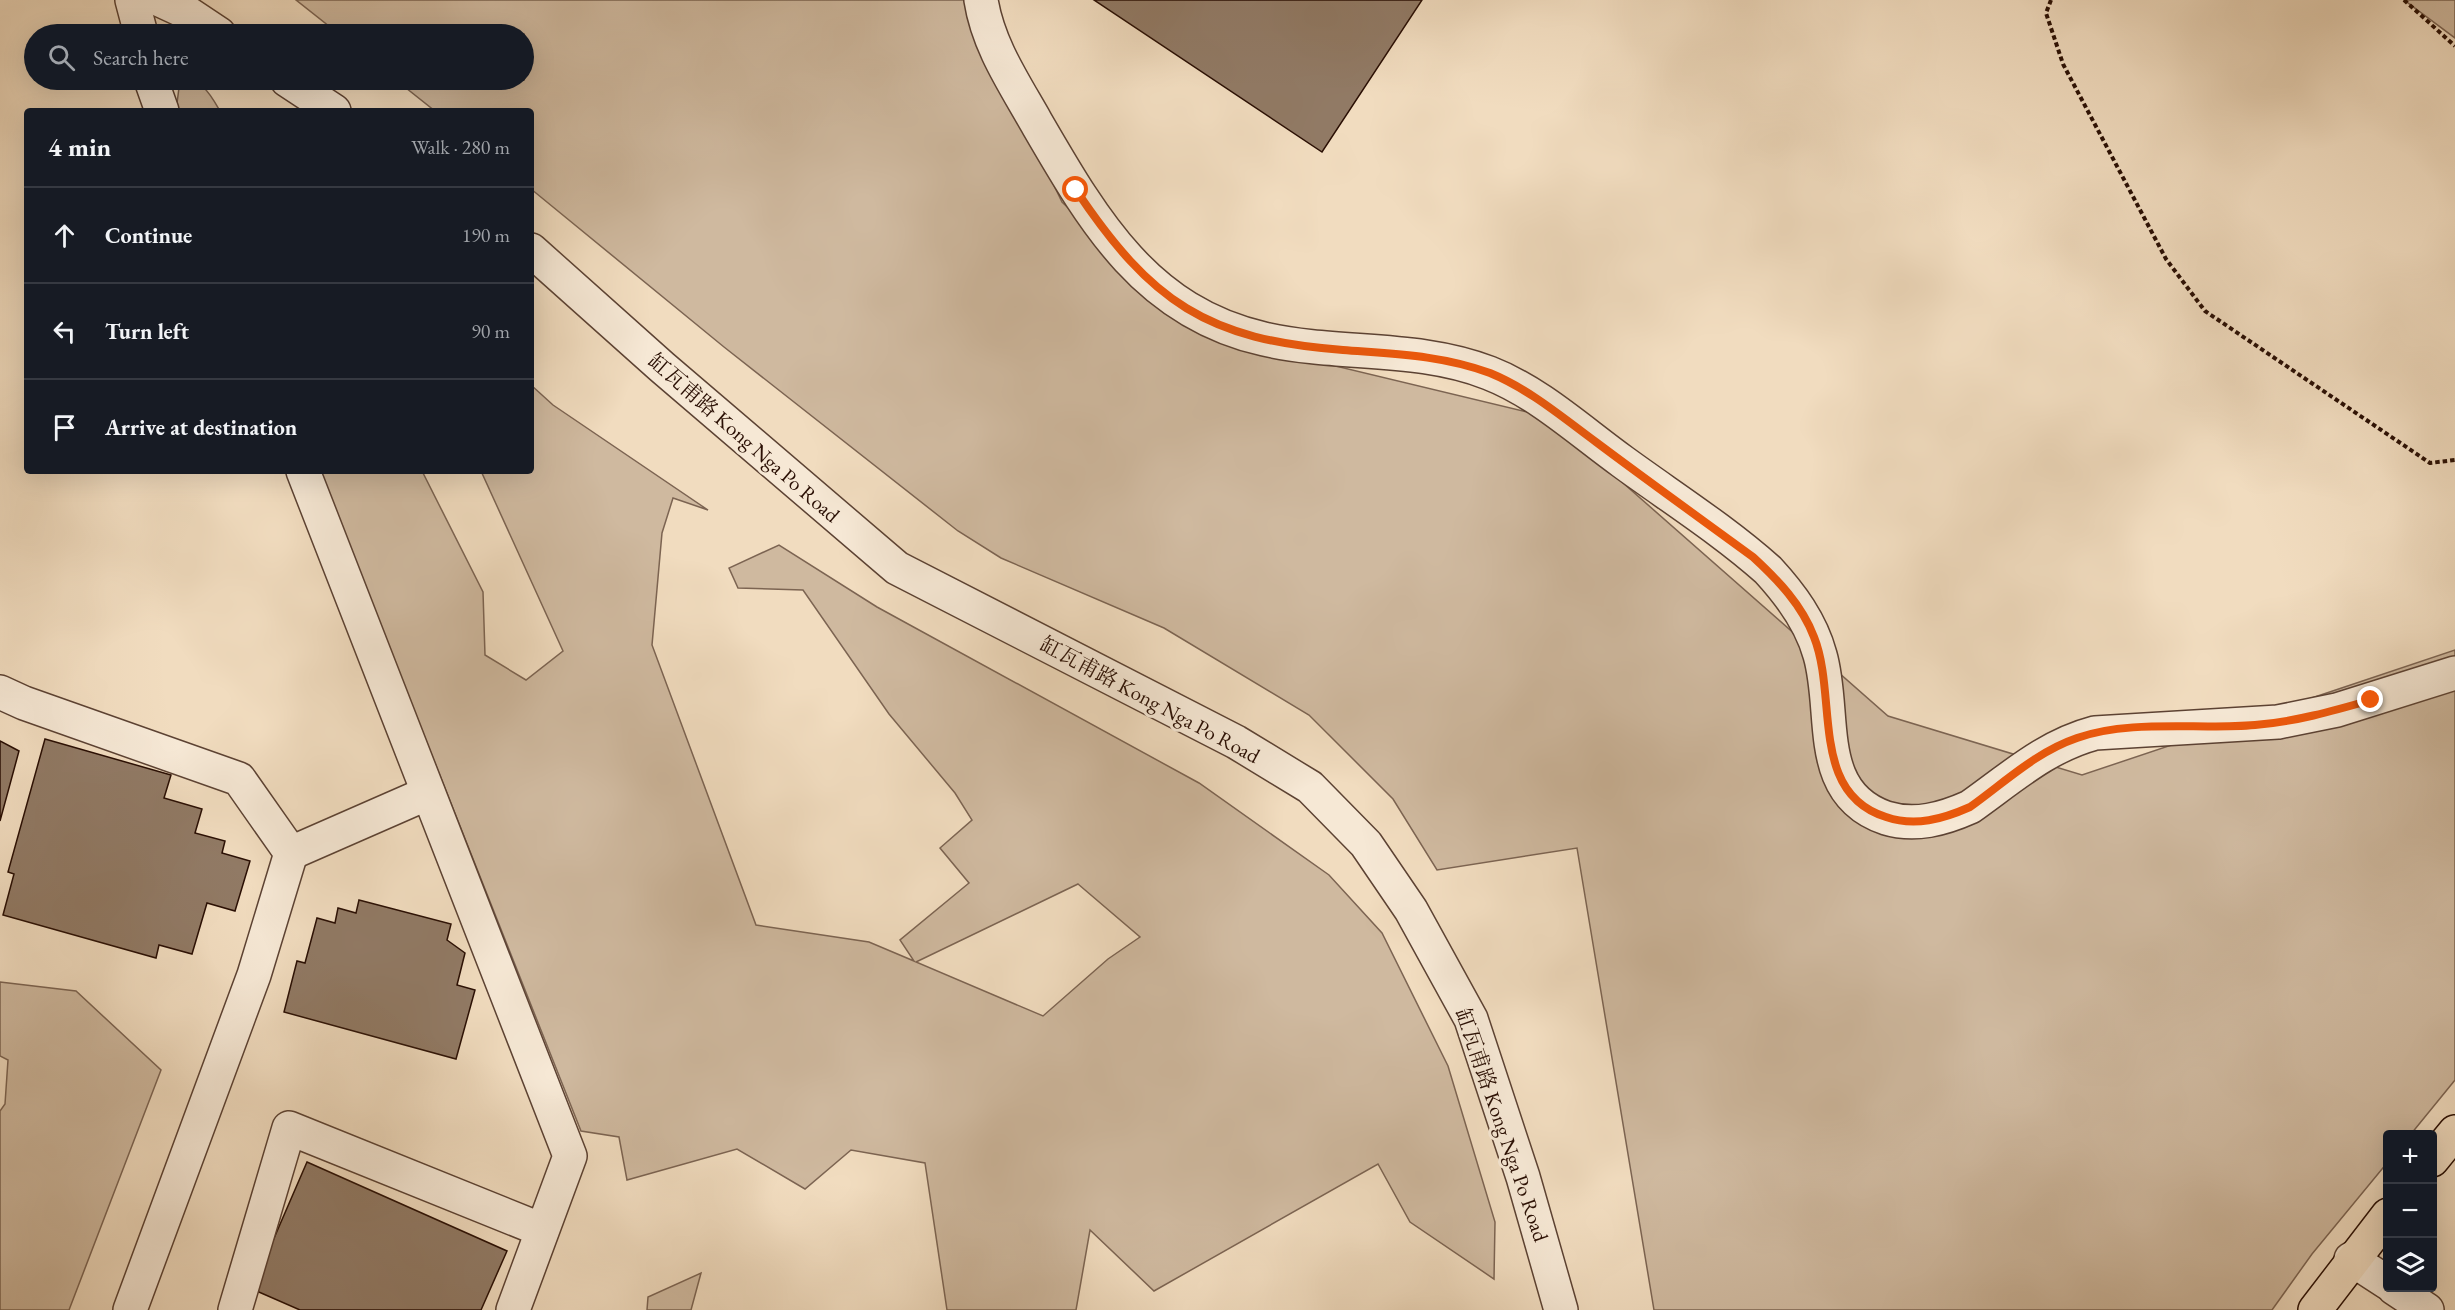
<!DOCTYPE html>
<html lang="en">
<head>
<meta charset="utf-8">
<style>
	:root { --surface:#171b24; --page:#242831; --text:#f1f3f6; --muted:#9ea1a6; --line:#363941 }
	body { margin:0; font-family:"EB Garamond","Noto Serif SC",serif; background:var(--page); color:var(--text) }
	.controls { position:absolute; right:18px; bottom:18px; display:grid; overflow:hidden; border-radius:6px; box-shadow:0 6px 24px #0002 }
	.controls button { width:54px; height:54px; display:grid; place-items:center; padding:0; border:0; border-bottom:2px solid var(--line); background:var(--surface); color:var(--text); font:30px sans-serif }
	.stop { position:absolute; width:18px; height:18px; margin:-14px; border:4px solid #ea580c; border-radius:50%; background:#fff }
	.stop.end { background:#ea580c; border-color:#fff; box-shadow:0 2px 6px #0008 }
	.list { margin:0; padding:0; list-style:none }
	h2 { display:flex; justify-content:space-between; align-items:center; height:78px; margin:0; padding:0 24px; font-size:26px }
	h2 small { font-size:20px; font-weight:400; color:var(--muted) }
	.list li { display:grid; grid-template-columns:39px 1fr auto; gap:18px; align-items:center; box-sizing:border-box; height:96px; padding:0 24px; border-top:2px solid var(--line) }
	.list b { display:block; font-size:22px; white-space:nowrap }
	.list em { font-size:20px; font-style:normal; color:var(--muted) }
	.icon { flex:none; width:33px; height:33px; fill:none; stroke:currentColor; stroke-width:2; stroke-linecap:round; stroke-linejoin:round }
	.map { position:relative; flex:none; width:2455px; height:1310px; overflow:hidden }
	.search { position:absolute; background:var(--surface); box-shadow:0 6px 24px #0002; left:24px; top:24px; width:510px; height:66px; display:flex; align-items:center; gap:15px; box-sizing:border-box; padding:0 21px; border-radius:33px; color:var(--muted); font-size:22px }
	.panel { position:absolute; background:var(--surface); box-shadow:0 6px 24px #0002; left:24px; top:108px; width:510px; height:366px; border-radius:6px }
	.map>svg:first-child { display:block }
</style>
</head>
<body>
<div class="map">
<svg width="2455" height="1310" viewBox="0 0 2455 1310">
	<rect width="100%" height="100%" fill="#f1dcbf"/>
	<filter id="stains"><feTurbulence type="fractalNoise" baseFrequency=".00333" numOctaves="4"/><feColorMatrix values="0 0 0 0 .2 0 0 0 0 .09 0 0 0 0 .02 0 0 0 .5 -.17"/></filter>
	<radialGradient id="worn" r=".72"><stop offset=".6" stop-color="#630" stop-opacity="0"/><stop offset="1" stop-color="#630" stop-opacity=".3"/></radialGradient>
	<g fill="#cfb99f" stroke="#7c6452" stroke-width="1.5" fill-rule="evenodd">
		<polygon points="296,0 982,0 1040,156 1062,202 1202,334 1548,417 1888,716 2082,775 2455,650 2455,1080 2411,1134 2388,1134 2387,1163 2312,1254 2272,1310 1654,1310 1577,848 1437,870 1393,799 1309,715 1164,628 1001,558 958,531 724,347 531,189 531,111 435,111 396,80 524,80 524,34 339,34"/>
		<polygon points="2404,0 2455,0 2455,38"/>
		<path d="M180 80C203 80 209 92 220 111H176Z"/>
		<path d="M531 385 553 405 708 510 673 498 662 533 652 645 756 925 869 942 914 961 900 940 969 883 940 848 972 820 955 793 889 714 803 590 738 588 729 568 779 545 877 607 1199 783 1329 875 1382 933 1448 1066 1495 1222 1494 1279 1410 1222 1378 1164 1154 1291 1090 1230 1076 1310H947L925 1163 851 1150 805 1189 737 1149 627 1180 619 1137 581 1131 319 471H422L483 592 485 655 526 680 563 651 481 471H531ZM1078 884 1140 937 1108 959 1043 1016 916 962Z"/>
		<polygon points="0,982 76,991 161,1070 69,1310 0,1310 0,1111 5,1104 8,1060 0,1056"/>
		<polygon points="701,1273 691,1310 647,1310 648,1297"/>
	</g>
	<g fill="#917a65" stroke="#2a0f04" stroke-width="1.5">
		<polygon points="1094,0 1422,0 1322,152"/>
		<polygon points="45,739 171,775 164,798 202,809 195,833 225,841 222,853 250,861 235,911 207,903 192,954 159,945 156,958 3,915 14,874 8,872"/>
		<polygon points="0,741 19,751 0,821"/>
		<polygon points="359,900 451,924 447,940 465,953 457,985 475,990 456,1059 284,1012 297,961 305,963 317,918 335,923 338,908 356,913"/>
		<polygon points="307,1162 507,1251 481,1310 300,1310 252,1289"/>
	</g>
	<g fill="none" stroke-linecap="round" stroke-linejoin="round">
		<defs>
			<g id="minor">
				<polyline points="132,0 141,34"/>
				<polyline points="160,0 186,12 219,34"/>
				<path d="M981 0C988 45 1014 83 1036 122 1093 220 1145 312 1264 339 1339 356 1417 345 1489 373 1538 392 1580 431 1623 462 1671 497 1723 530 1768 570 1791 595 1811 622 1820 655 1837 713 1813 793 1886 818 1915 827 1943 819 1970 807 2011 778 2046 746 2095 733L2278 722 2337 710 2455 673"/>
				<polyline points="151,80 162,111"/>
				<polyline points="287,80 334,111"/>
				<polyline points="531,250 662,367 897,568 1236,742 1310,787 1366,844 1411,910 1471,1019 1523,1177 1561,1310"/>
				<polyline points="303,471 570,1156 513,1310"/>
				<polyline points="0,692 24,703 239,779 291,853 254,975 130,1310"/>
				<polyline points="291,853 428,793"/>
				<polyline points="2351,1259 2388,1283"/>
				<polyline points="2394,1288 2427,1310"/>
				<polyline points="235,1310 289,1128 542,1230"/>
			</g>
			<g id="major">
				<polyline points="2432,1160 2455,1132"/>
				<polyline points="2315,1310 2388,1215"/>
			</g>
		</defs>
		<use href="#minor" stroke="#5c4233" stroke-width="36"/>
		<use href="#major" stroke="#2a0f04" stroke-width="36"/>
		<g stroke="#2a0f04" stroke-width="4" stroke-dasharray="4.5 3" stroke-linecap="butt">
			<polyline points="2051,0 2046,13 2063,64 2166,259 2205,311 2430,463 2455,460"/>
			<polyline points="2404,0 2455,46"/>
		</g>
		<use href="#minor" stroke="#f6e8d5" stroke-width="33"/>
		<use href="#major" stroke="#f1dcbf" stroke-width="33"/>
	</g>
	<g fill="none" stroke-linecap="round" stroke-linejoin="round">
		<path stroke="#ea580c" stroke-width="8" d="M1076 190C1151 302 1207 340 1343 350 1394 354 1441 355 1490 373 1529 389 1562 417 1596 442 1648 481 1701 519 1753 557 1778 580 1802 605 1814 637 1838 697 1809 793 1886 817 1915 827 1943 819 1970 807 2005 782 2036 752 2077 738 2130 719 2199 730 2255 725 2294 722 2333 711 2371 700"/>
	</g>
	<g text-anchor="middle" stroke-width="6" stroke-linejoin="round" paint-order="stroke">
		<g font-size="21" fill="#2a0f04" stroke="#f6e8d5">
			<text transform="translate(744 438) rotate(41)" y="7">缸瓦甫路 Kong Nga Po Road</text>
			<text transform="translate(1150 700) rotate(28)" y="7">缸瓦甫路 Kong Nga Po Road</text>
			<text transform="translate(1502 1125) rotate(71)" y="7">缸瓦甫路 Kong Nga Po Road</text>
		</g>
	</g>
	<rect width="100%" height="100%" filter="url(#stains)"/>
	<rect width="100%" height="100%" fill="url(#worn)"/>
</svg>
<div class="controls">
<button>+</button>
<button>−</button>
<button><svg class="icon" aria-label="layers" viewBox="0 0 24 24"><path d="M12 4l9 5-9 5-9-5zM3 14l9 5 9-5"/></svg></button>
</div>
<div class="stop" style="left:1076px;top:190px"></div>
<div class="stop end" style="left:2371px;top:700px"></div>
<div class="search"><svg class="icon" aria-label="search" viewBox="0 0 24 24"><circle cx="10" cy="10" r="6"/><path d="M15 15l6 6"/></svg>Search here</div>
<section class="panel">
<h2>4 min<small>Walk · 280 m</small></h2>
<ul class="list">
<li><svg class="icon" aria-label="ahead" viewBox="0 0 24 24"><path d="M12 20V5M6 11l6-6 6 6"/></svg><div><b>Continue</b></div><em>190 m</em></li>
<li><svg class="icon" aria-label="left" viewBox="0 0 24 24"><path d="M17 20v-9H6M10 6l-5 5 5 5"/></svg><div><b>Turn left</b></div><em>90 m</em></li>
<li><svg class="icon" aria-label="arrive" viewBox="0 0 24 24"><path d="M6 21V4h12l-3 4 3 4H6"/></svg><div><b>Arrive at destination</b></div></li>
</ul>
</section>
</div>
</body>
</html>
